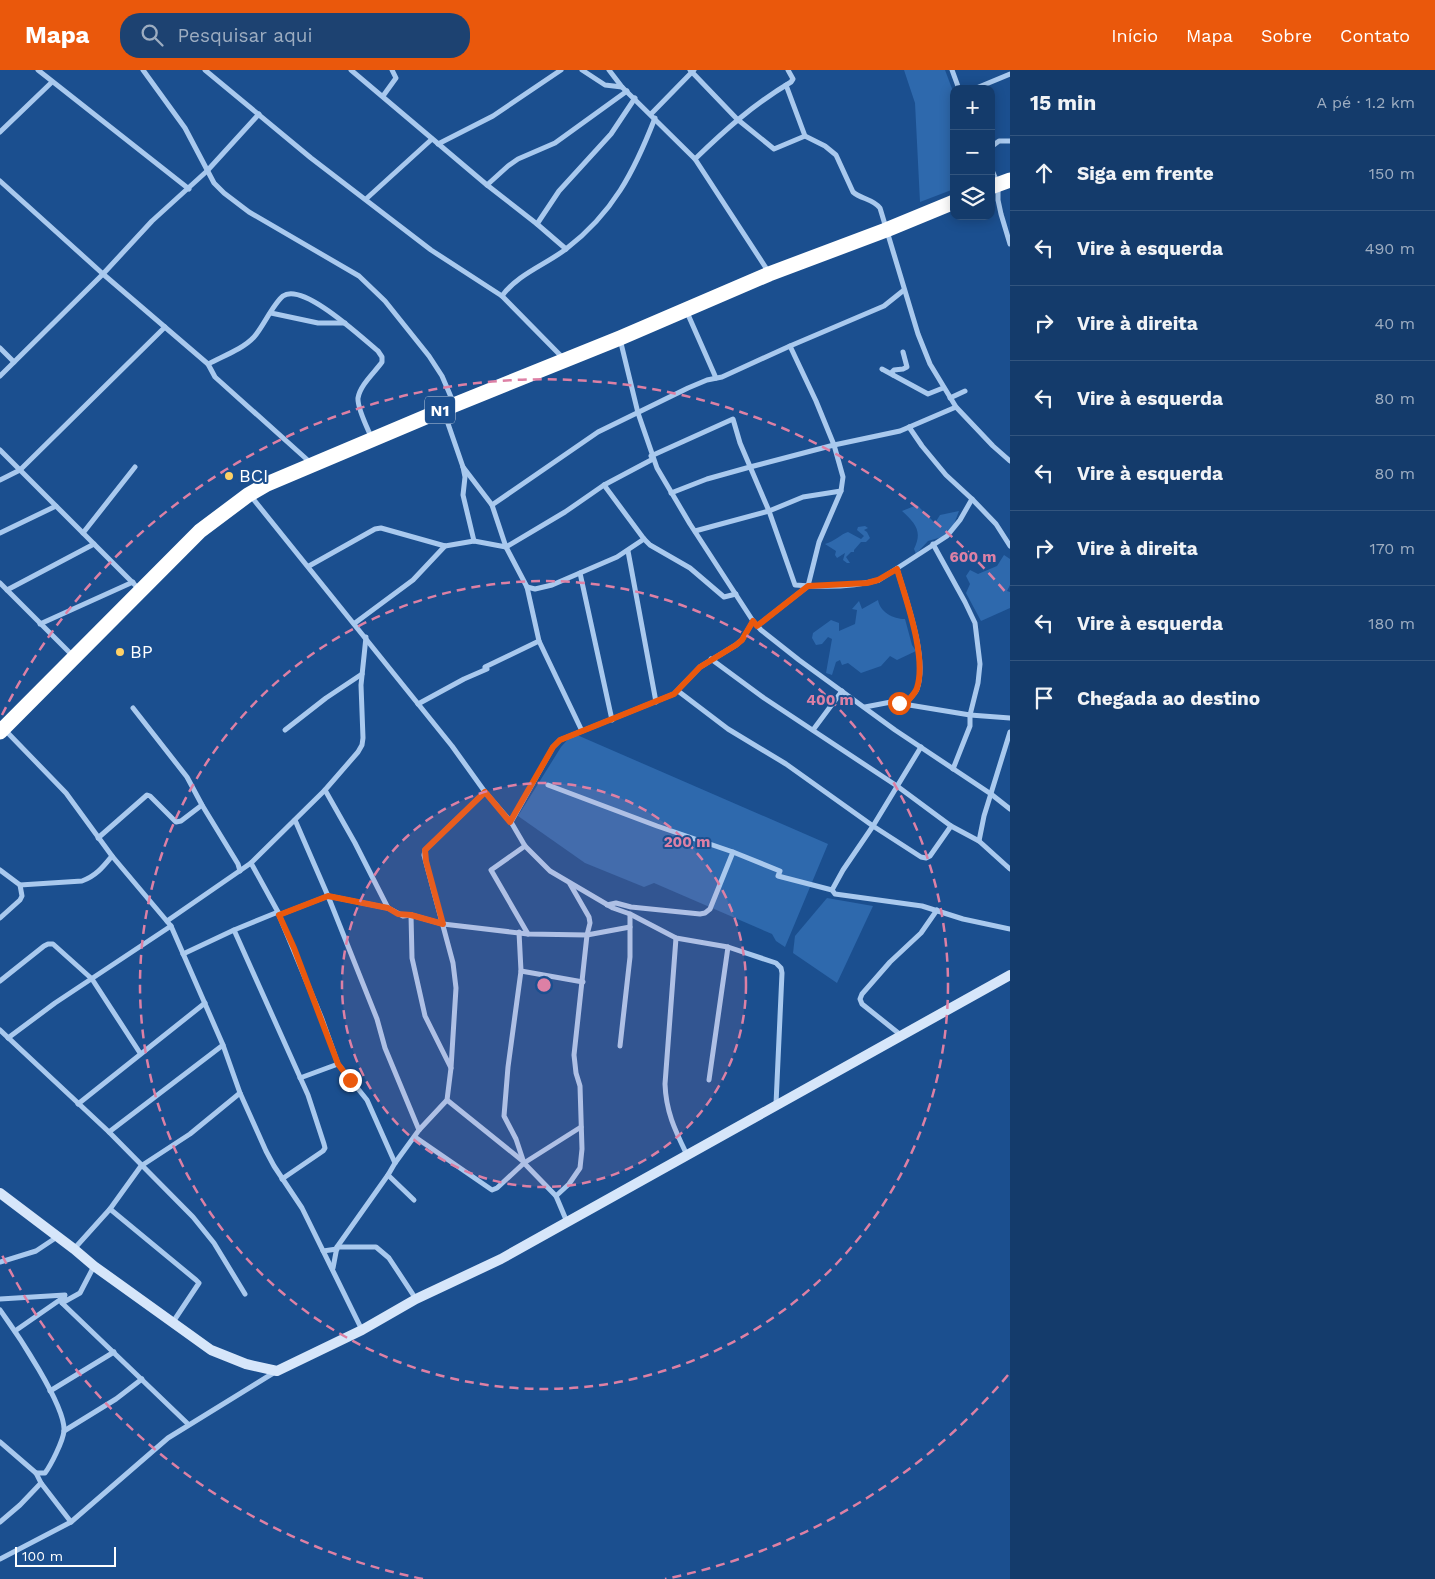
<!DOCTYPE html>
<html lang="pt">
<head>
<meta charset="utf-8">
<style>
	:root { --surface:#143b6b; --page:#1d4271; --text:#f1f3f6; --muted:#9dadc1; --line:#33557e; --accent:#ea580c }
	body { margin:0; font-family:"Work Sans",sans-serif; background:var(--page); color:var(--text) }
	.controls { position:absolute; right:15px; top:15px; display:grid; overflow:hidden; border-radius:10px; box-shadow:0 2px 12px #0003 }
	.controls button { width:45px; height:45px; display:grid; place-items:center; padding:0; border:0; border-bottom:1px solid var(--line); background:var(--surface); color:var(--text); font:25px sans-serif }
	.scale { position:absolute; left:15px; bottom:12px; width:101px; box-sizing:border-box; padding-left:5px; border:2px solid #fff; border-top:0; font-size:14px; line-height:18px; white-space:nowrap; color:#fff; -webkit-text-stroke:4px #1b4f8f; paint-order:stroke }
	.stop { position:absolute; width:15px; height:15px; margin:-11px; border:4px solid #ea580c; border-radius:50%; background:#fff }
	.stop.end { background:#ea580c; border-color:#fff; box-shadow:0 1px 5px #0008 }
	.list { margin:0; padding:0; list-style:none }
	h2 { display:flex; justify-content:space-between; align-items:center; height:65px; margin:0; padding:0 20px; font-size:21px }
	h2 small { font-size:16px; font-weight:400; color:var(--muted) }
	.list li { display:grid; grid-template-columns:32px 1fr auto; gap:15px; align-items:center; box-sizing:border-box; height:75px; padding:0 20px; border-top:1px solid var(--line) }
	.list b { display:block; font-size:19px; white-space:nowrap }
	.list em { font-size:16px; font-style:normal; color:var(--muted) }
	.icon { flex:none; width:28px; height:28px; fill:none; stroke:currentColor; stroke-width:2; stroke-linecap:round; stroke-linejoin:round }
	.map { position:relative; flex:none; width:1010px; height:1509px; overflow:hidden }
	header { display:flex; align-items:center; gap:30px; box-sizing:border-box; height:70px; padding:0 25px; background:var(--accent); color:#fff }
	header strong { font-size:24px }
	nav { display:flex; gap:28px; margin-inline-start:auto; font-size:18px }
	.search { width:350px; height:45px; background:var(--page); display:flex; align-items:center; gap:12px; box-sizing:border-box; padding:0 18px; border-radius:20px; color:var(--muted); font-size:19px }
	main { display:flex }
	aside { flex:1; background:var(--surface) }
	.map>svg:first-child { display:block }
</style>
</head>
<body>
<header>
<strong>Mapa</strong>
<div class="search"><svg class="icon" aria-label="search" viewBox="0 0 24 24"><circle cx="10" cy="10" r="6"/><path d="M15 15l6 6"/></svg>Pesquisar aqui</div>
<nav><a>Início</a><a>Mapa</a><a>Sobre</a><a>Contato</a></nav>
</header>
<main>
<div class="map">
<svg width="1010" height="1509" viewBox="0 0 1010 1509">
	<rect width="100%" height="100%" fill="#1b4f8f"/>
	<g fill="#2e69ad">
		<polygon points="904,0 945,0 954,24 954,119 920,132 915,33"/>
		<path d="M917 435 935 453 940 445 959 441 954 454 949 461 942 467 928 471 916 484 914 479C923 461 915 453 902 441Z"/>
		<path d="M865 456 868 458 864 460 867 462 870 468 866 472H861L854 480V482H851L846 487 850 493H847L843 490 845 483 837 488 835 485 836 481 825 474C835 471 841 464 848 462L861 469 864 466 857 460 858 457Z"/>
		<polygon points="1004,485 1010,489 1010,515 1007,521 1010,522 1010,538 981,551 966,523 970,514 966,506 970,500 978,504 997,496"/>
		<path d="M878 530C880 542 893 549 905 549L912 575 916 581 897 590 890 586 881 596 861 603 848 593 842 595 840 590 836 592 832 605 826 603 832 569 828 567 822 574 816 575 812 568 813 563 831 550 839 553V561L855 554 857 540 852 539 859 531 862 539Z"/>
		<polygon points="577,665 828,774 785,877 776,871 772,864 654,813 644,817 585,793 518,746 561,677 569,668"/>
		<polygon points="827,828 873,836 837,913 793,883 795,866"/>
	</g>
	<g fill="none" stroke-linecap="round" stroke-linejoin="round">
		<g stroke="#a9c9ee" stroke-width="5">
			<polyline points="38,0 189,119"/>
			<polyline points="143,0 185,58 214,113 224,123 249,142 359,206 385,231 429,286 442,306 454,334"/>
			<polyline points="205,0 311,88 431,180 502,226 563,288"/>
			<polyline points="351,0 487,115 537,154 566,179"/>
			<polyline points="582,0 605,15 622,17"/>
			<polyline points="609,0 622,17 695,89 768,201"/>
			<polyline points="690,0 737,49 774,79 805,66"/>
			<polyline points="952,0 959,19"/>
			<path d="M786 15 805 66 825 76 836 85 853 122C861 129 873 129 880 138L918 264 930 294 956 337 993 376 1010 391"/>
			<polyline points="974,19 1010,4"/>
			<polyline points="383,26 396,8 392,0"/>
			<polyline points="651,44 694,0"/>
			<polyline points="0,62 52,12"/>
			<polyline points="438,74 493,46 561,0"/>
			<polyline points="991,77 999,71 1010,71"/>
			<path d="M695 89C726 59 754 34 791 12L793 9 788 0"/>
			<polyline points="991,98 998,114 998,130 1001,144 1010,174"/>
			<polyline points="0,111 103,204 208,294 215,307 312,394"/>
			<polyline points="487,115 508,96 518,89 555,73 627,21"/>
			<polyline points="366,129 432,69"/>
			<polyline points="537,154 559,121 611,64 635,28"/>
			<path d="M502 226C518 204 545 195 566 179 613 143 634 102 655 48"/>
			<polyline points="686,240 716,308"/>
			<polyline points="271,243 318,253 345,253"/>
			<polyline points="620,269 638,343 657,398 690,454 753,551 761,560 799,590 895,660 991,724 1010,739"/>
			<polyline points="0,278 14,292"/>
			<polyline points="903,282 907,297 903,299 894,300 892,302 893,305 928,324 943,318"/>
			<path d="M208 294C223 286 243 279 254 267 263 257 273 234 283 226 303 212 362 268 378 281L382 287V292C375 302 360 315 358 328 357 338 368 359 372 369"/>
			<polyline points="882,299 893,305"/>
			<polyline points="0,306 103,204 152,151 207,101 259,44"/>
			<polyline points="950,328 965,321"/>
			<polyline points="444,342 463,397 465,407 463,425 474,471"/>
			<polyline points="909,357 922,376 946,405 972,429 996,454 1010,476"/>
			<polyline points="0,380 140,520"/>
			<path d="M651 386 733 349 740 373 769 441 795 515C820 517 854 517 879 510L947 466 960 450 972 429"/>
			<polyline points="463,397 492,435 506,477 527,517 539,571 582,661"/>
			<polyline points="0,410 20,400 165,257"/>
			<polyline points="604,415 644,469 650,475 690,498 724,527 736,524"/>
			<polyline points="671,423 707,409 750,397 834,375 900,361 956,337"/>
			<polyline points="250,425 452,676 485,722 511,752 525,776 550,801 613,838 630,844 676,868 728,877 776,893 781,898 782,903 776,1034"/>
			<polyline points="492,435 598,362 688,318 707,310 722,307 790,276 884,236 904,220"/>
			<polyline points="695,461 769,441 803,427 841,421"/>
			<polyline points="0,463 56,436"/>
			<polyline points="83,463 135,397"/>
			<polyline points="933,474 965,532 975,553 980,594 978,613 970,645 970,656 953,699"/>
			<polyline points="628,481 656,632"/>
			<polyline points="309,496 375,459 381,458 445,476 474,471 506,477 565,442 604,415 653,389"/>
			<path d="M897 499C906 529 928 589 917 619 915 624 909 629 905 634"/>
			<polyline points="580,503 612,650"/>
			<polyline points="0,513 74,587"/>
			<polyline points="527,517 535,519 552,515 617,487 644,469"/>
			<polyline points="7,520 94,474"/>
			<polyline points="355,553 413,510 445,476"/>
			<polyline points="40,554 133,512"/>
			<polyline points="757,556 808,516 819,472 841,421 843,407 834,375 816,331 790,276"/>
			<polyline points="711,589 764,628 897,716 951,756 979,771 1010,799"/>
			<polyline points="678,621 728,659 786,694 873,756 921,787 926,788 930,786 951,756"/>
			<polyline points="418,634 464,609 487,599 485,597 539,571"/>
			<polyline points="865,637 891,632 970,645 1010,648"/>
			<polyline points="133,638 187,707 202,735 238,794 240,801"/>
			<polyline points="5,660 66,723 112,786 171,856 223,975 240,1023 266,1081 274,1096 302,1138 362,1260"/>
			<polyline points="285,660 326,628 362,604"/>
			<polyline points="813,660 842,621"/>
			<polyline points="548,715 657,756 733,782 780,801 778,806 832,820 835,824 922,836 963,849 1010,859"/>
			<polyline points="325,720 355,773 388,838"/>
			<polyline points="295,750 328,826 377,949 385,978 419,1060"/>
			<polyline points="511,752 553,677 560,670 674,624 700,597 736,575 742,570 753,551"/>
			<polyline points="98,768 147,725 150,726 176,752 181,751 202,735"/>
			<polyline points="979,771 984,746 1010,662"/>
			<polyline points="525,776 491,800 528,864"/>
			<polyline points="251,793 278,842"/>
			<path d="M0 800 20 815 82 811C96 806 103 797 112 786"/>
			<polyline points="832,820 843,800 873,756 921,677"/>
			<polyline points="607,835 616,833 631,837 700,844 705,843 710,839 733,782"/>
			<polyline points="279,845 322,949 338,994 367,1030 395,1093"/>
			<polyline points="411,845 412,888 425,946 451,998"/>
			<polyline points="0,848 20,830 22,826 20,815"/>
			<polyline points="167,851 251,793 325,720 358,682 362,675 363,668 361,615 366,567"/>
			<polyline points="234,860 308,1025 324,1074 325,1078 323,1081 282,1109"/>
			<polyline points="519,862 521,901 508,997 504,1046 516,1069 524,1093 556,1126"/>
			<path d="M676 868 665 1014C666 1042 675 1060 687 1085"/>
			<polyline points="183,884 234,860 278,842 279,845 328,826 388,838 403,846 411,845 443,854 528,864 587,865 630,857"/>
			<polyline points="521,901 583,912"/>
			<polyline points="0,911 44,876 48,874 53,874 92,909 140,983"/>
			<polyline points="0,960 109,1062 193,1147 214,1173 245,1224"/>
			<polyline points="902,966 862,934 860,929 862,924 890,892 921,863 937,840"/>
			<polyline points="8,968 55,933 171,856"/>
			<polyline points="620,976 630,887 630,844"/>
			<polyline points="300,1008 338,994"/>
			<polyline points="709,1010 728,877"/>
			<polyline points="447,1030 524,1092"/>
			<polyline points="78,1034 205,933"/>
			<polyline points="109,1062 223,975"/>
			<polyline points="415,1067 492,1120 497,1118 524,1093 581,1057"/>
			<polyline points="388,1105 414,1130"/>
			<polyline points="110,1139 196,1210 199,1213 173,1252"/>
			<polyline points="567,1152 556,1126 569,1114 580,1098 582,1079 580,1016 576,1003 574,985 587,865 590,853 589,847 570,814"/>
			<polyline points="337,1177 376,1177 389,1188 416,1229"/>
			<polyline points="74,1179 110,1139 141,1096 190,1064 240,1023"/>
			<polyline points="323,1181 337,1179"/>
			<polyline points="0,1192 36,1181 57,1167"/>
			<polyline points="333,1198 337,1177 388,1105 395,1093 419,1060 447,1030 451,998 456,918 453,893 424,785 425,780 485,722"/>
			<polyline points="0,1229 65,1225 62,1233 80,1223 94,1196"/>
			<polyline points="62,1233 188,1354"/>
			<path d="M0 1240C16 1262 66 1336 64 1361 63 1371 51 1395 45 1403H36"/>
			<polyline points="15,1261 64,1227"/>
			<polyline points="50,1321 114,1282"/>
			<polyline points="64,1361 116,1329 142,1309"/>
			<polyline points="0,1372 36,1403 41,1413 71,1452"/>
			<polyline points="0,1452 20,1435 41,1413"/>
			<polyline points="0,1489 71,1452 168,1368 275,1302"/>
		</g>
		<polyline stroke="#d6e6fa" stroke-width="10" points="0,1123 74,1179 94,1196 211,1280 246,1294 277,1301 362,1260 416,1229 501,1189 1010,905"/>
		<g stroke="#fff" stroke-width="15">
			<polyline points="991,117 1010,110"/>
			<polyline points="0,662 200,461 248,425 267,414 454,335 620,268 769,204 886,160 954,132"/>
		</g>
	</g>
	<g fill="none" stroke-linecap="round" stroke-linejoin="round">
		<path stroke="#ea580c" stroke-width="6" d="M350 1010 338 994 294 878 279 845 328 826 388 838 398 844 411 845 443 854 426 791 425 780 485 722 510 752 553 677 560 670 674 624 700 597 736 575 742 570 753 551 757 556 808 516 867 513 878 510 897 499C906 530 927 587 917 618 915 624 909 629 905 634L899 633"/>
	</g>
	<circle cx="544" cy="915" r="202" fill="#dd80a5" fill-opacity=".12"/>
	<g fill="none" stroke="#dd80a5" stroke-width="2.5" stroke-dasharray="9 6">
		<circle cx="544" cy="915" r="202"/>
		<circle cx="544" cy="915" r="404"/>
		<path d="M1008 1305A606 606 0 0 1 665 1509M423 1509A606 606 0 0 1 2 1185M2 645A606 606 0 0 1 1008 525"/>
	</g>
	<g fill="#ffd166" stroke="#1b4f8f" stroke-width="2">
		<circle cx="229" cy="406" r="5"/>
		<circle cx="120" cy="582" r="5"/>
	</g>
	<g text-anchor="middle" stroke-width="4" stroke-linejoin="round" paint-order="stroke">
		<rect fill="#1b4f8f" stroke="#bbcadd" stroke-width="1" x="425" y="326.5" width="30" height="27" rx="4"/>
		<g font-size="16" font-weight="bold" fill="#fff">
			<text x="440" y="346">N1</text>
		</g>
		<g font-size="18" fill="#fff" stroke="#1b4f8f" text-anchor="start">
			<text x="239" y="412">BCI</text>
			<text x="130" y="588">BP</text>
		</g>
	</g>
	<circle cx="544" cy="915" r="8" fill="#dd80a5" stroke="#1b4f8f" stroke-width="2.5"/>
	<g font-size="15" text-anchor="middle" font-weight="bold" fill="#dd80a5" stroke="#1b4f8f" stroke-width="4" stroke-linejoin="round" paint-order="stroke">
		<text x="973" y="492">600 m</text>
		<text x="830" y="635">400 m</text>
		<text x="687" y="777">200 m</text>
	</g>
</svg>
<div class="controls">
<button>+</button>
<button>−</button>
<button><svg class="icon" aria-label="layers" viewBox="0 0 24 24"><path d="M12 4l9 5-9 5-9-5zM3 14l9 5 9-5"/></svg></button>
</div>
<div class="scale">100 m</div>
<div class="stop" style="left:899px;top:633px"></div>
<div class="stop end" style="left:350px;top:1010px"></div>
</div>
<aside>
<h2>15 min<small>A pé · 1.2 km</small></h2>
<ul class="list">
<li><svg class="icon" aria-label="ahead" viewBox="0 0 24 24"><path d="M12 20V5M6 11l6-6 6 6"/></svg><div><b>Siga em frente</b></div><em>150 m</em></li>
<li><svg class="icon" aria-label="left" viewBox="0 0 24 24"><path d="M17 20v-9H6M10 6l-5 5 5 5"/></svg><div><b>Vire à esquerda</b></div><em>490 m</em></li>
<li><svg class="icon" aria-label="right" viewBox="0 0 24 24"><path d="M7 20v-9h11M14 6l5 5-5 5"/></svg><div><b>Vire à direita</b></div><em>40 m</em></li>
<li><svg class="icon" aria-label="left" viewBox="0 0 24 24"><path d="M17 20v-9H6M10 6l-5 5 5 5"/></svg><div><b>Vire à esquerda</b></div><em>80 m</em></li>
<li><svg class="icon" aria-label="left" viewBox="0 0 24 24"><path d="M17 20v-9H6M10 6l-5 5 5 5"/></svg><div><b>Vire à esquerda</b></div><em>80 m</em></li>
<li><svg class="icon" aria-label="right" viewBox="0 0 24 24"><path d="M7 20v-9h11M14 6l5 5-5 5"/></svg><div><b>Vire à direita</b></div><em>170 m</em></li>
<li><svg class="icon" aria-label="left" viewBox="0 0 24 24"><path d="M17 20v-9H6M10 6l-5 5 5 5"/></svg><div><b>Vire à esquerda</b></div><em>180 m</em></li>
<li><svg class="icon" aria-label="arrive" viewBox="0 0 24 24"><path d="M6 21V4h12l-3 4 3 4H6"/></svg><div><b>Chegada ao destino</b></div></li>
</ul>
</aside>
</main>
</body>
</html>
